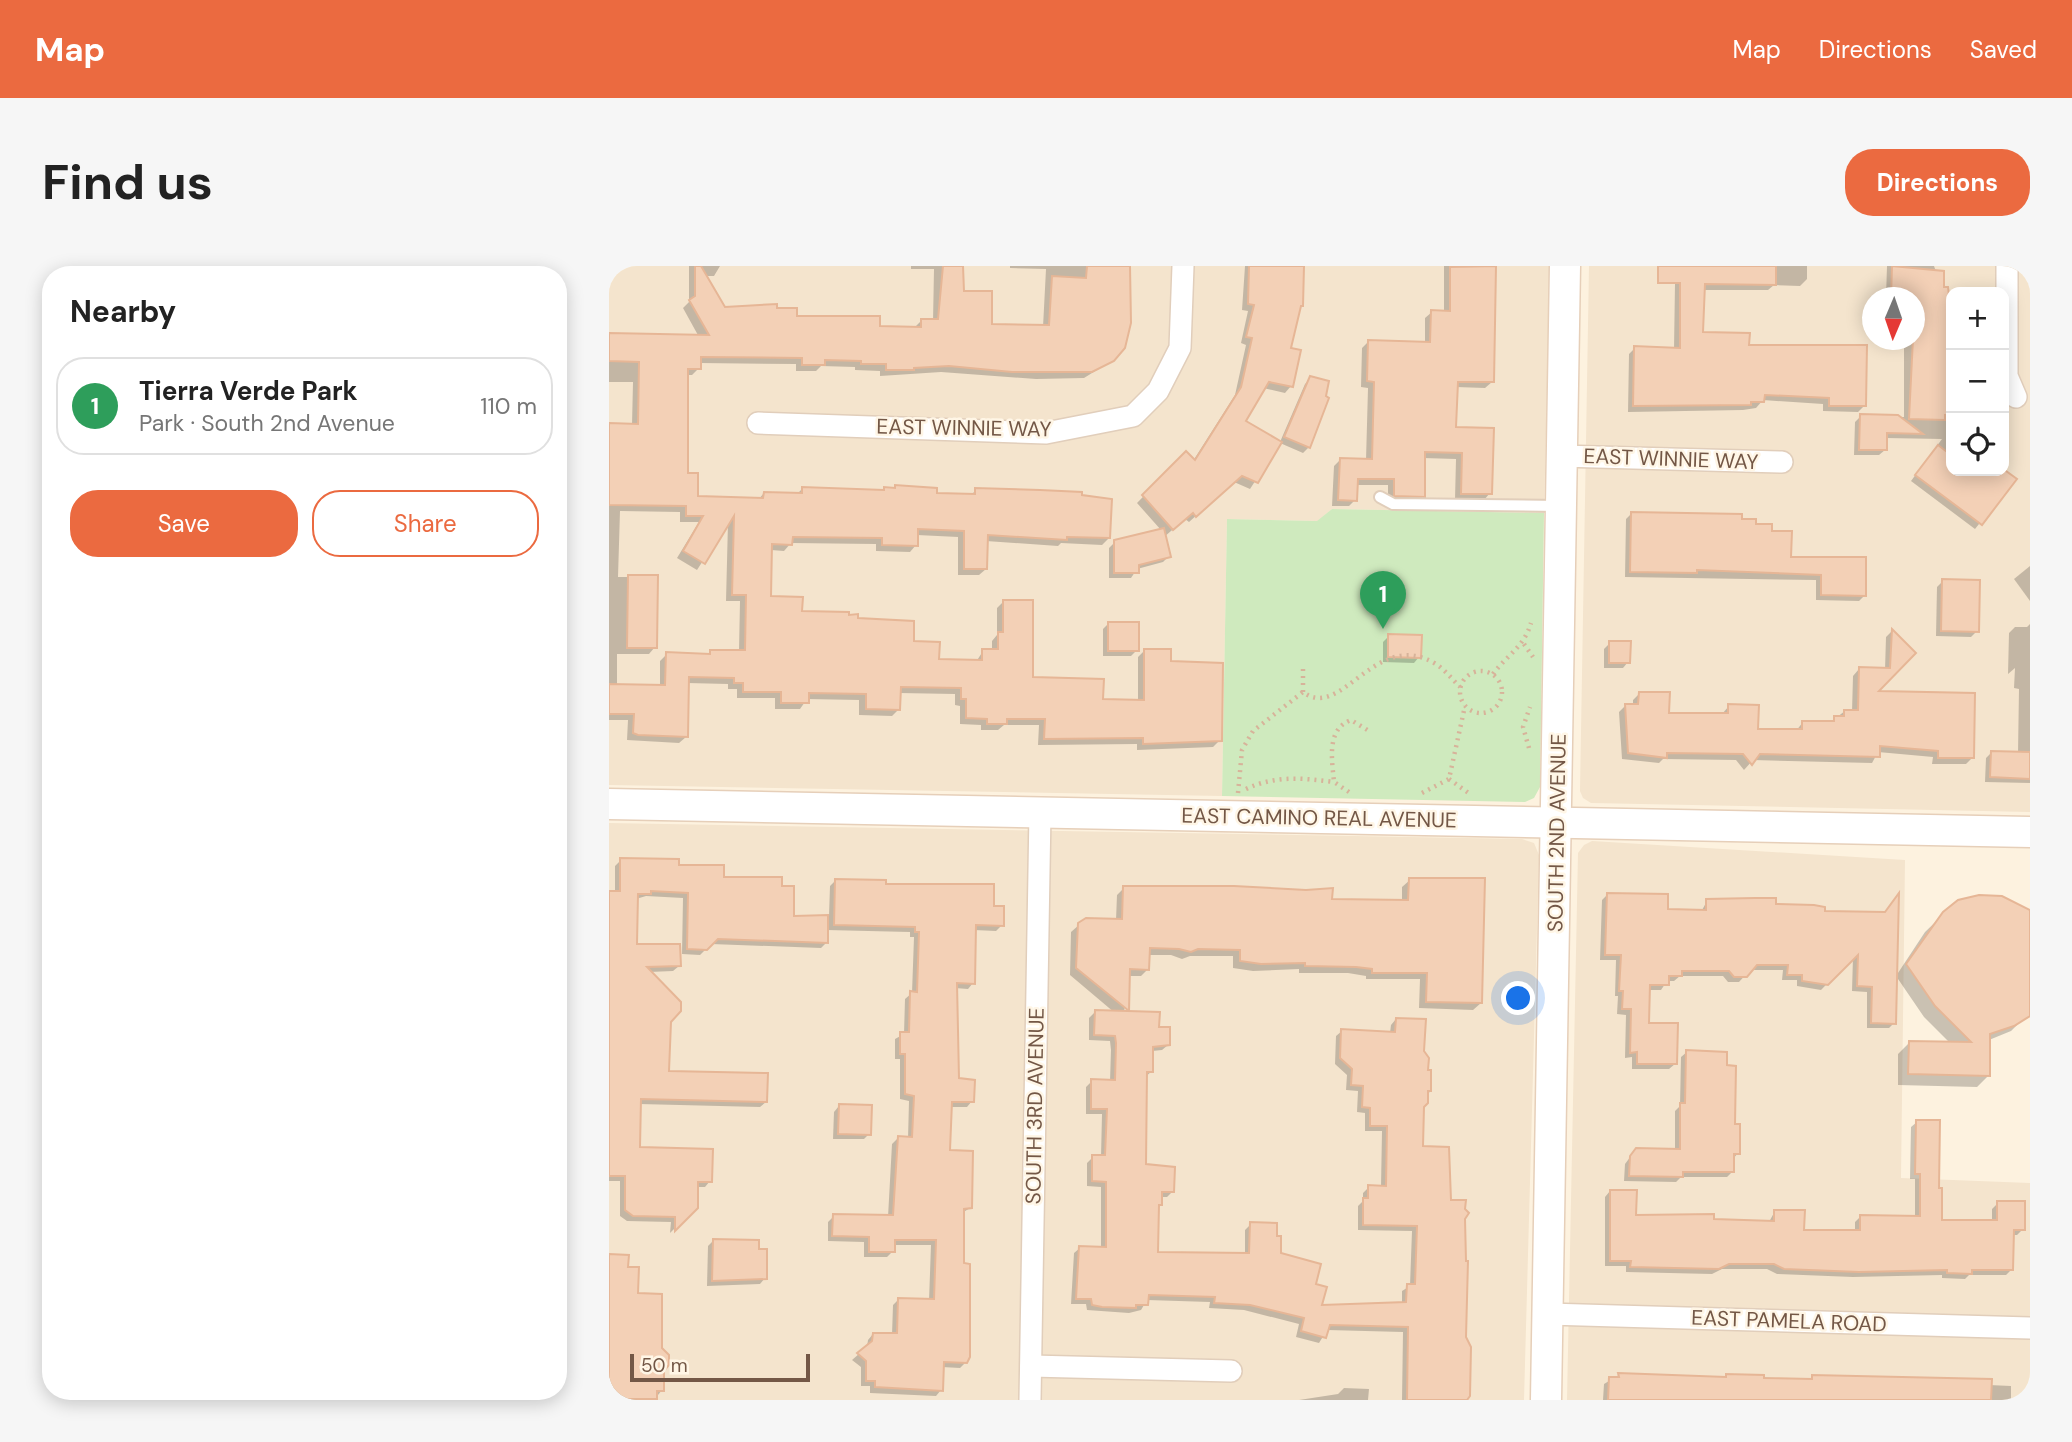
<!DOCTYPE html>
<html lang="en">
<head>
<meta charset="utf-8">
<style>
	:root { --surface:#fff; --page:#f6f6f6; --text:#222; --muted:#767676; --line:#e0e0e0; --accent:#eb6a40 }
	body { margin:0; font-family:"DM Sans",sans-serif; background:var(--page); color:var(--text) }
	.controls { position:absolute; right:21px; top:21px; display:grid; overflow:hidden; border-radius:14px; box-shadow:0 4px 18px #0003 }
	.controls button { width:63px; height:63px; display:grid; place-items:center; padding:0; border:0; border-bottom:2px solid var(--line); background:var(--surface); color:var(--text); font:35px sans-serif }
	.compass { position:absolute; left:1253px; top:21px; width:63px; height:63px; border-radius:50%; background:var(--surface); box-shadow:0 4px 18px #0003; rotate:182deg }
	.scale { position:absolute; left:21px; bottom:18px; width:180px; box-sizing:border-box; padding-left:7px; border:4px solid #735746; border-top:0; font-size:19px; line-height:24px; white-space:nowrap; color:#735746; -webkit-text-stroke:5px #fff6e6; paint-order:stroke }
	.you { position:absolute; left:910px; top:733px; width:24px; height:24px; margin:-18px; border:5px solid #fff; border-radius:50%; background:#1a73e8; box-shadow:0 0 0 10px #1a73e833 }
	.badge { display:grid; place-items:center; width:46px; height:46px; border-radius:50%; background:var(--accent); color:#fff; font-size:23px; font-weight:700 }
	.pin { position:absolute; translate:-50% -58px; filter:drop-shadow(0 2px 4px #0008) }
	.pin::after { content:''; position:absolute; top:37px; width:24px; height:21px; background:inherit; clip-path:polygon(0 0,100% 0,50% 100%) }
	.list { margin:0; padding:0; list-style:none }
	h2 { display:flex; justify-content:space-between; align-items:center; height:91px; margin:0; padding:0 28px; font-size:30px }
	h2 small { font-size:23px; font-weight:400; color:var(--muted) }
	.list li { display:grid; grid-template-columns:46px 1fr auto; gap:21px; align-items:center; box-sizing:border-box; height:98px; margin:0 14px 14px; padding:0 14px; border:2px solid var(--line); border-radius:28px }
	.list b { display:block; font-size:26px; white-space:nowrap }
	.list p { margin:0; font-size:23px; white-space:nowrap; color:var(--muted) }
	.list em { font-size:23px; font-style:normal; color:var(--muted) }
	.actions { display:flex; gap:14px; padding:21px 28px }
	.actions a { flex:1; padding:16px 0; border:2px solid var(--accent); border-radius:28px; text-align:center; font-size:24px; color:var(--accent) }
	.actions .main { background:var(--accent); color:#fff }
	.icon { flex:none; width:38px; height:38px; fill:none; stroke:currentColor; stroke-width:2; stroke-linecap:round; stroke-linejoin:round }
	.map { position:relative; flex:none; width:1421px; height:1134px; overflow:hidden; border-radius:28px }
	header { display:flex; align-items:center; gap:42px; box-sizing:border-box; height:98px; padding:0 35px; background:var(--accent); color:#fff }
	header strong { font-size:33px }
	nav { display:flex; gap:38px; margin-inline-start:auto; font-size:24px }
	.intro { display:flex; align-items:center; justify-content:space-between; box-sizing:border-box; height:168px; padding:0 42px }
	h1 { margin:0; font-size:49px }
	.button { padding:18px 32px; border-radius:28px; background:var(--accent); color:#fff; font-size:24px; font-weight:700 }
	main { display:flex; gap:42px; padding:0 42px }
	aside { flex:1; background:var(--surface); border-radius:28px; box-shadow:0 4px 18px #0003 }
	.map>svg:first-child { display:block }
</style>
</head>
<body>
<header>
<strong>Map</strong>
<nav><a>Map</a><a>Directions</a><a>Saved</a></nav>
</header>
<div class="intro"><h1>Find us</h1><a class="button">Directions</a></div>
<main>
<aside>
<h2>Nearby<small></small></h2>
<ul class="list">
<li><span class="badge" style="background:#2e9e5b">1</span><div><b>Tierra Verde Park</b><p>Park · South 2nd Avenue</p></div><em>110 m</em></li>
</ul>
<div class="actions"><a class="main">Save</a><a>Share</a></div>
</aside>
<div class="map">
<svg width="1421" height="1134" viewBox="0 0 1421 1134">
	<rect width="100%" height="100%" fill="#fdf2df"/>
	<g fill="#f4e4cd" fill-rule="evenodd">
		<polygon points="0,0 941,0 935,247 723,243 709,255 618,253 613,530 0,519"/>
		<path d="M980 0H1421V546L982 537 974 532 971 525ZM1342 26H1395V205H1342ZM1264 32H1306V74H1264Z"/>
		<polygon points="0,557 913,573 925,577 930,589 915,1134 0,1134"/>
		<polygon points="983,575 1296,594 1292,912 1421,917 1421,1134 958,1134 969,587 975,579"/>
	</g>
	<polygon fill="#cfeabe" points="723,243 935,247 931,521 925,532 916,536 613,530 618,253 708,255"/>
	<g fill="#0003" fill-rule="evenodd">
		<path d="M80 0H111L105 10H96L115 43H166L186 51 269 61 305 62 313 54 324 55 325 3H302V0H354V27L381 60 434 61 437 3 401 2V0H521L518 45 504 94 475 112 427 113 332 106 271 110V105L246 104V101L212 100 207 105H187V98L90 97V102L83 109H78V208L87 232 149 234 155 227 188 228 193 223 273 226 287 221 326 229 361 230 367 224 500 272 493 279 452 277 449 280 377 275V303L370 309H349V271L308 269 307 279 301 286 267 285V278L182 277 175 285 162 284 160 332 192 347 247 353 303 377 328 395 367 396 374 385H383V375L388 369V342L395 335 422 413 493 434 529 435V391L536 384 560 396 611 474 604 481 528 484V478L429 479 430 459H395L389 464H372V459L351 458V440L346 439V428L290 427V443L283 450 250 449V434L198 433 191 443H166V432H128V423H119V418L78 417 77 471 70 477 18 474 19 454H0V158L23 159 24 116H0V62V69L90 71 74 42 80 36ZM11 245 71 246V256H90L68 292 88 304 119 256 117 335H131L130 385H102L98 389 58 388 51 395V421L8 420V388H40L46 381 47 311H9Z"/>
		<polygon points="636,0 693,0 689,43 680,84 682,120 676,127 654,122 635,156 671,176 696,118 702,112 700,181 694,187 671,177 641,223 625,216 580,256 576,253 555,271 560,290 554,296 528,303 522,312 500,312 500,282 506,276 552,264 528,237 577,187 584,195 626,129 637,79 632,77 639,45 633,44"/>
		<polygon points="835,0 884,0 883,116 876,122 847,121 845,163 881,227 875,234 846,233 847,193 814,192 814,230 808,236 779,235 779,219 747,219 746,234 740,240 723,240 725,200 731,194 757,194 759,122 752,121 753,82 760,75 816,77 816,52 823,46 835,46"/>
		<polygon points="1060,0 1198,0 1198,13 1191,20 1165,19 1159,24 1094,24 1092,68 1256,139 1249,146 1214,145 1214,138 1154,134 1147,142 1134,144 1019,146 1020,88 1026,82 1065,83 1066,17"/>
		<polygon points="1278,0 1325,0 1333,22 1338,23 1342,205 1393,205 1406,213 1366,263 1302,215 1333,173 1276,172 1276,184 1270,189 1245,189 1246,156 1252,150 1295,151 1295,74 1306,74 1306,32 1271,32 1277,31"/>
		<polygon points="1022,248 1131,254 1162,267 1180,293 1256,329 1250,335 1207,334 1207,314 1016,311 1017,253"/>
		<polygon points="1421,300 1421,335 1405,313"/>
		<polygon points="1334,315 1368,365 1362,371 1327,370 1328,321"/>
		<polygon points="500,357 528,384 522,390 494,390 494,363"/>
		<polygon points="1421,358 1421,517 1376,516 1377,492 1382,487 1409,487 1410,423 1405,422 1406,402 1399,408 1400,367 1406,361 1418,361"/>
		<polygon points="1283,365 1304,387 1266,427 1363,492 1357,498 1323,498 1324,491 1269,486 1263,497 1144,494 1135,504 1127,494 1054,493 1050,497 1013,493 1010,446 1017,439 1024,439 1024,434 1030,428 1059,448 1113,448 1120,440 1148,465 1187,465 1194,456 1220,457 1236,445 1243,446 1244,410 1250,403 1276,404 1277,371"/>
		<polygon points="780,370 810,391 805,397 774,396 774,376"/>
		<polygon points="1001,377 1019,396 1014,402 995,402 995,383"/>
		<polygon points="12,594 68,601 171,622 183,652 220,650 221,620 226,615 275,619 383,641 393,659 387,665 365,664 364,717 359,723 346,722 348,814 363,835 358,841 341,841 339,886 361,942 353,947 357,1096 351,1102 333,1101 332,1124 327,1130 261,1127 261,1120 252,1120 252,1101 243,1094 258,1081 259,1074 264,1068 283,1069 284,1039 289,1034 320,1035 322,979 284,979 284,985 278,991 255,991 255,976 219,975 219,956 225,950 279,951 283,878 289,872 299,873 300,835 291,833 291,793 286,793 286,773 295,768 296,733 303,727 305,671 301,671 301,666 217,664 217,677 212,682 102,678 91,689 73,688 74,632 37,630 27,633 0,689 0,627 6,627 6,600"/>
		<polygon points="801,614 872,737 864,744 810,742 811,713 757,713 757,710 739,707 690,707 690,703 644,705 624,702 624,690 581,690 573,693 562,689 539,689 539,703 532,710 519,710 515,747 549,763 559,779 553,784 543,785 542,806 536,811 535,900 564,925 558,931 552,931 548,941 548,988 636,988 636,964 642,958 670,989 705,1019 711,1041 793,1038 793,1025 801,1020 803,965 749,964 749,940 754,935 754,927 760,921 772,921 773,865 756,865 756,847 748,846 749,825 737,824 738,809 726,798 727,770 733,765 781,767 782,759 787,753 814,785 821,825 813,841 812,882 840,936 855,952 858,1134 793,1134 794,1066 718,1064 710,1077 687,1071 690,1058 635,1044 600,1042 601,1036 538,1034 532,1044 520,1047 478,1044 477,1038 462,1038 465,987 471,982 492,982 492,921 478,920 478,897 484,891 492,891 493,848 477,848 477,821 483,815 501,816 502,784 501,775 480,774 480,752 486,746 506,747 461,709 462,666 470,659 507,654 508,629 515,622 722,635 793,635 793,621"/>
		<polygon points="998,629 1057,644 1092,646 1098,635 1214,646 1275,648 1285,757 1280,762 1258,762 1258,726 1243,725 1244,691 1212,724 1188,720 1188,714 1173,714 1174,704 1141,704 1130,716 1119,716 1114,710 1071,710 1065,715 1058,715 1052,724 1039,724 1038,758 1066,798 1060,803 1023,803 1023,791 1016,792 1017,749 1008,748 1009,730 1006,730 1007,694 991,694 993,634"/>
		<polygon points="1343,640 1421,646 1421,746 1402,765 1380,774 1379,810 1368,821 1289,819 1289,788 1300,777 1342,778 1315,751 1287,710 1316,666"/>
		<polygon points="41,680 70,700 64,705 40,706 60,755 59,807 157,836 151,841 30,838 29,883 101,915 96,921 87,921 87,941 61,967 62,956 18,955 11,950 11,915 0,915 0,721"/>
		<polygon points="1078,786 1124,860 1129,887 1124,893 1123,906 1118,911 1072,911 1067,916 1015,915 1016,898 1022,890 1066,884 1066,845 1071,840 1072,791"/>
		<polygon points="230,840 260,868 255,873 224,873 225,846"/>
		<polygon points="1308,856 1328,924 1332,955 1383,956 1383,943 1389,937 1414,963 1408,969 1403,969 1402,1004 1397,1009 1360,1009 1356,1013 1333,1012 1333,1009 1244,1011 1168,1008 1158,1003 1113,1003 1103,1008 1017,1006 1017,1000 996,1000 996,931 1001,925 1025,951 1160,956 1166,945 1194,965 1246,966 1246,956 1252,950 1306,951 1306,913 1301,913 1302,861"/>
		<polygon points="104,975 156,1012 151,1018 98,1020 99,980"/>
		<polygon points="0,990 18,1003 53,1105 53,1124 45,1134 0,1134"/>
		<polygon points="1010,1109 1114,1113 1118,1109 1201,1114 1204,1111 1402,1120 1402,1134 994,1134 995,1118"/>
		<polygon points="735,1122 760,1123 759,1134 690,1134 729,1128"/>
	</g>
	<g fill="#f3d0b6" stroke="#e6b696" stroke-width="2">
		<polygon points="86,0 92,0 116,41 168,38 168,42 188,42 188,50 271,50 271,60 312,61 312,53 329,53 334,0 354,0 355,25 383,25 383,58 440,59 443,10 477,12 478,0 521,0 522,57 516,82 505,95 483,106 403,106 340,100 305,102 305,104 277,104 277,98 252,98 252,95 216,94 216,99 193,99 193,92 92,91 92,103 79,103 79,207 89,207 89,230 154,232 155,226 193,227 193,221 275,224 275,221 286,222 286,219 328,222 328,227 366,228 366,222 431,224 473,226 473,229 503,233 501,272 458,271 458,274 379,269 378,303 355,303 355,265 309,263 309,280 273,279 273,272 184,271 183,279 163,278 162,330 194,331 193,345 240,346 240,349 249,348 249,352 305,355 305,375 331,376 330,393 373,394 373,383 389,383 389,366 394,366 394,334 424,334 424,411 495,413 494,433 535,434 535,383 562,383 562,395 614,397 613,475 534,478 534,472 435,473 436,453 398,453 398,458 378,458 378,453 357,452 357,433 352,433 352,422 292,421 291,444 257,443 257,428 200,427 200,437 172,437 172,426 134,426 134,417 125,417 125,412 80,411 79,471 29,469 24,467 25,448 0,448 0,418 56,419 57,386 101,388 101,384 136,384 137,329 123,329 125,250 96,298 74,285 94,250 77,250 77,240 0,239 0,157 29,158 30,96 0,95 0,67 100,69 80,34 86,30"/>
		<polygon points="640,0 695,0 694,40 692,40 682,82 692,84 684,121 660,116 637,155 673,176 649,217 633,210 587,251 584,247 564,264 533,229 577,185 586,194 632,121 643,72 637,71 645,39 639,38"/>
		<polygon points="887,0 885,116 849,116 847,161 885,162 883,228 852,228 853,187 816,186 816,231 785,230 785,213 749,213 748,235 729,234 731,192 763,193 765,116 758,115 759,74 821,76 822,44 841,45 841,1"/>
		<polygon points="1049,0 1167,0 1167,19 1096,18 1094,66 1141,67 1140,79 1258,79 1257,140 1220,140 1220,132 1156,129 1155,136 1142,136 1142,139 1024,140 1025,80 1071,82 1071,17 1049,17"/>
		<polygon points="1283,0 1335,5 1335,21 1339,21 1341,39 1339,81 1342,81 1342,149 1336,149 1336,154 1300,153 1306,32 1282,32"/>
		<polygon points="701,110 720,115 717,130 720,132 701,182 675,171"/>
		<polygon points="1251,148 1289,149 1314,168 1278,167 1278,184 1250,184"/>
		<polygon points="1329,179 1342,189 1342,205 1397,205 1408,213 1373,259 1306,209"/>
		<polygon points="1022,246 1133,248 1133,253 1147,253 1147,258 1163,258 1163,265 1183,265 1182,291 1257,291 1257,330 1212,329 1212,309 1088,304 1088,307 1021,306"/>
		<polygon points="555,262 562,291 530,299 530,307 505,307 505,274"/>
		<polygon points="19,309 49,309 48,382 18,382"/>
		<polygon points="1333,313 1371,314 1370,366 1332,365"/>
		<rect x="499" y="356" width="31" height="29"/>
		<polygon points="1283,363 1307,387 1270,425 1366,427 1365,492 1329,492 1329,485 1271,480 1271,491 1151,488 1143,499 1134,488 1058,487 1058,492 1019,487 1016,438 1029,438 1030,426 1061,426 1060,447 1119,447 1119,438 1150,439 1149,463 1193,463 1193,455 1225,455 1225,450 1235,450 1235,444 1249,444 1250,401 1281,402"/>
		<polygon points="779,368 813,369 812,392 779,391"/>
		<polygon points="1000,375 1022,375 1021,397 1000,397"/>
		<polygon points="1382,485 1421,486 1421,513 1381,511"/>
		<polygon points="11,592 70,593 70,599 115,599 115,611 173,611 173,620 185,620 185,650 219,649 219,677 109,673 98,684 78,683 79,627 42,625 42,628 29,628 28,678 71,678 72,700 38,701 72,736 72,745 62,756 60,805 159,807 158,836 32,833 31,881 104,883 103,916 89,916 89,942 66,965 66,951 24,950 16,944 16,910 0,910 0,625 11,625"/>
		<polygon points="800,612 876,612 873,737 817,736 818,707 763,707 763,703 747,701 696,700 696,697 652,698 631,695 631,684 589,683 582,686 570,683 541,682 540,704 521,703 520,745 467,702 469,657 477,652 513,653 514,620 625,620 697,624 724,622 723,633 799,634"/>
		<polygon points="226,613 277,614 277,618 385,618 385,640 395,640 395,660 367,659 366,718 348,717 350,812 366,814 365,836 343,836 341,884 364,885 363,942 355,943 355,997 361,998 361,1091 358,1097 335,1096 334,1125 266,1121 266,1115 257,1115 257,1095 248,1087 263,1075 264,1067 288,1067 289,1032 325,1033 327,974 286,974 286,986 260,986 260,971 223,970 224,948 284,949 289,870 303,871 305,830 296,828 296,788 291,788 291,766 300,766 301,725 308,726 310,666 306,666 306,661 225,659"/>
		<polygon points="998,627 1059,628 1059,643 1097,644 1097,633 1146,632 1167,632 1167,638 1205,639 1216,641 1216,645 1276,646 1290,627 1287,758 1262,757 1263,721 1248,720 1249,689 1219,719 1193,715 1193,709 1178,709 1179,699 1148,699 1138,711 1125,711 1120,705 1073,705 1073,710 1060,710 1060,719 1041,719 1040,757 1069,757 1068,798 1028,798 1028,786 1021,787 1022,743 1013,743 1014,725 1010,725 1012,689 996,689"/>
		<polygon points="1370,629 1393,630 1421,644 1421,750 1405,760 1381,768 1381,810 1299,808 1300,775 1362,776 1326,740 1297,698 1334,646 1349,634"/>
		<polygon points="486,744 551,746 550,761 561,761 561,779 544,781 544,806 538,806 537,898 566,901 565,926 553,926 553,939 550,939 549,986 640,987 641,956 668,957 668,970 672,970 672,987 712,998 707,1018 718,1021 713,1039 797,1036 798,1018 806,1018 808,960 754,959 754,932 759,932 759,919 777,920 778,860 761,860 761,842 753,841 754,820 742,819 743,803 731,792 732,763 786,766 787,752 817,753 815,785 820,792 819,804 822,804 822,825 819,825 819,837 815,841 814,880 840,881 842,934 857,934 856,943 860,947 856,953 857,995 859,995 857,1071 862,1081 861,1130 858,1134 798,1134 799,1061 721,1059 717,1072 692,1065 695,1052 641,1039 605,1037 606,1031 540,1029 539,1039 527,1039 527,1042 493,1041 483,1039 482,1033 467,1033 470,980 497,981 497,916 483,915 483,889 496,889 498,843 482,843 482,813 506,814 507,777 506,770 485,769"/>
		<polygon points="1077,784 1118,786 1118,799 1127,800 1126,858 1131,858 1131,888 1125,888 1125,906 1074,906 1074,911 1020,910 1021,890 1027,882 1071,883 1071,837 1076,837"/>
		<polygon points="230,838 263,839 262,869 229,868"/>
		<polygon points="1307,854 1331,854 1330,922 1333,922 1333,954 1388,954 1388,935 1416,935 1416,964 1405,964 1404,1004 1363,1004 1363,1008 1338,1007 1338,1004 1250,1006 1175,1003 1165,998 1120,998 1110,1003 1021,1001 1022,995 1001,995 1001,924 1028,924 1027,949 1105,948 1105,953 1165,955 1165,944 1196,944 1195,964 1251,964 1251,949 1311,950 1311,908 1306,908"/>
		<polygon points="104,973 150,974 150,983 158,983 158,1013 103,1015"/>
		<polygon points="0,988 20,989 19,1001 30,1001 29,1027 53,1028 53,1082 60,1089 60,1099 55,1105 55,1125 48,1125 48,1133 0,1133"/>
		<polygon points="1009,1107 1117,1111 1117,1108 1155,1109 1155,1112 1203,1113 1203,1109 1383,1113 1382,1134 999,1134 1000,1111 1010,1111"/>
	</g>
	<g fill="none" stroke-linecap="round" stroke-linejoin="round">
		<defs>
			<polyline id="lane" points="771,231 784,238 950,240"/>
			<g id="street">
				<polyline points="1398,0 1398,110 1407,131"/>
				<polyline points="149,157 437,167 524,150 549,125 571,82 574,0"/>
				<polyline points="951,190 1173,196"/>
				<polyline points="939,1048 1421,1062"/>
				<polyline points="422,1100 622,1105"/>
				<polyline points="421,1134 431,546"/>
			</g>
			<g id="secondary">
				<polyline points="0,538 1421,566"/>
				<polyline points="937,1134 956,0"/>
			</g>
		</defs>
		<use href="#lane" stroke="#e1cebb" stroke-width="14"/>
		<use href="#street" stroke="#e1cebb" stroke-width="24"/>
		<use href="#secondary" stroke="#e6cfb9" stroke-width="33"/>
		<g stroke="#d7b39a" stroke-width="4.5" stroke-dasharray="2 5" stroke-linecap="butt">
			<polyline points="915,378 924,391"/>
			<circle cx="872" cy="426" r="21"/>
			<path d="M884 408C898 389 915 381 922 357"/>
			<polyline points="694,426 694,403"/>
			<polyline points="920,482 914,461 921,441"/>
			<polyline points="840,513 861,528"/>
			<path d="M637 523C667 509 694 512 725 516"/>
			<path d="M740 526 725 516C723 494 717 463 742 454L760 465"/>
			<path d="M629 527 633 484 644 465 694 426C733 456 766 361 827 398 836 404 843 413 851 421"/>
			<polyline points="813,527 840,513 856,440"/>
		</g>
		<use href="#lane" stroke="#fff" stroke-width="10"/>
		<use href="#street" stroke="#fff" stroke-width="21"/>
		<use href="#secondary" stroke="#fff" stroke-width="30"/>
	</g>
	<g text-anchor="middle" stroke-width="5" stroke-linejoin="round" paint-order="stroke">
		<g font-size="21" fill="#735746" stroke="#fff6e6">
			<text transform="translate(355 162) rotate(1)" y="7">EAST WINNIE WAY</text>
			<text transform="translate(1062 193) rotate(2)" y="7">EAST WINNIE WAY</text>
			<text transform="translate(710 552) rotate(1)" y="7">EAST CAMINO REAL AVENUE</text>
			<text transform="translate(948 567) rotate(-89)" y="7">SOUTH 2ND AVENUE</text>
			<text transform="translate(426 840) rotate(-89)" y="7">SOUTH 3RD AVENUE</text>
			<text transform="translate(1180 1055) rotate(2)" y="7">EAST PAMELA ROAD</text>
		</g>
	</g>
</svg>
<div class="controls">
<button>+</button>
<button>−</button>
<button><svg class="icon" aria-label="locate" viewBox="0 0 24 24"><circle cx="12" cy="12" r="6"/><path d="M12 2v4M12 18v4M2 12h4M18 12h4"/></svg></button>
</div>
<svg class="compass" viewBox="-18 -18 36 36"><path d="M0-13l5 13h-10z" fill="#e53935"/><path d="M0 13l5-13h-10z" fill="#767676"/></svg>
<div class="scale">50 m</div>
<div class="you"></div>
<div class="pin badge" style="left:774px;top:363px;background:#2e9e5b">1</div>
</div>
</main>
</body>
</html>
